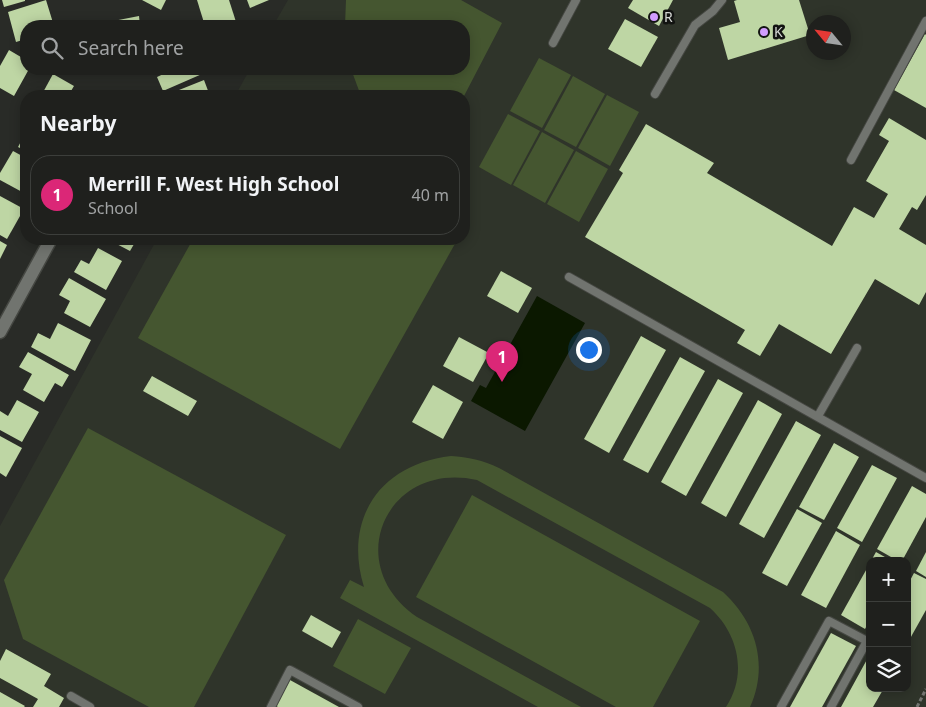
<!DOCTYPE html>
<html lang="en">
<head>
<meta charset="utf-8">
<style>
	:root { --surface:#1f201d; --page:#2c2d2a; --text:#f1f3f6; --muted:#a1a3a4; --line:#3c3e3b; --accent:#db2777 }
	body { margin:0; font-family:"Noto Sans",sans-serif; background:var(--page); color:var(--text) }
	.controls { position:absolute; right:15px; bottom:15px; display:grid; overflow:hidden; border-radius:10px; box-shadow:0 2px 12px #0003 }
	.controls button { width:45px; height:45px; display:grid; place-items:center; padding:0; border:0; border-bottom:1px solid var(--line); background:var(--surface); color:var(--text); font:25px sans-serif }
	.compass { position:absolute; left:806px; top:15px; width:45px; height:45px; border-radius:50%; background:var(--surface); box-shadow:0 2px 12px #0003; rotate:299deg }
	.you { position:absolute; left:588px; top:349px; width:18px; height:18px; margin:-12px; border:4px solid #fff; border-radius:50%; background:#1a73e8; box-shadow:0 0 0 8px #1a73e833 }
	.badge { display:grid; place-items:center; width:32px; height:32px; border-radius:50%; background:var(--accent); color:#fff; font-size:16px; font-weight:700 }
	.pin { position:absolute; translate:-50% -41px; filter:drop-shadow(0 1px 2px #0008) }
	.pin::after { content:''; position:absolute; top:26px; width:18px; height:15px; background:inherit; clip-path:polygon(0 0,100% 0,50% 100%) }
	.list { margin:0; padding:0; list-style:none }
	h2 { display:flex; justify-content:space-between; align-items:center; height:65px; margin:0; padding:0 20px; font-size:21px }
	h2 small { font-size:16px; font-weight:400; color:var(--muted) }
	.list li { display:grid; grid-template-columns:32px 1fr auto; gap:15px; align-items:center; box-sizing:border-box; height:80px; margin:0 10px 10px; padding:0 10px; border:1px solid var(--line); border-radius:20px }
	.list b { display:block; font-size:19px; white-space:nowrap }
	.list p { margin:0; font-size:16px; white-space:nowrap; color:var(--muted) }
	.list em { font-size:16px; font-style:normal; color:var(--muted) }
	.icon { flex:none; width:28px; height:28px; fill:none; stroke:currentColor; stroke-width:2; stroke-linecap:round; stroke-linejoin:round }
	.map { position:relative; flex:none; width:926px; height:707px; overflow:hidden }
	.search { position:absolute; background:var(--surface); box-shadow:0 2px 12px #0003; left:20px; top:20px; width:450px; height:55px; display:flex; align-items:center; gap:12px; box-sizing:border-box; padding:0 18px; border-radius:20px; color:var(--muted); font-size:19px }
	.panel { position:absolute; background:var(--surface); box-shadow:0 2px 12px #0003; left:20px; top:90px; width:450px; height:155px; border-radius:20px }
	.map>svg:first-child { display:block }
</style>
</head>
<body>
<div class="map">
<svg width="926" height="707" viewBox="0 0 926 707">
	<rect width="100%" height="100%" fill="#292b27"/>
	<path fill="#2f342a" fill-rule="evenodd" d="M288 0H926V707H0V526L157 239H464V96H235L250 69H464V26H273ZM814 22H844V52H814ZM870 561H907V688H870Z"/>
	<g fill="#455630">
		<polygon points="346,0 461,0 502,23 464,96 361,96 351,69 464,69 464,26 345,26"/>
		<polygon points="539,58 571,75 542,128 510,111"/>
		<polygon points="573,76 605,94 576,147 544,130"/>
		<polygon points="607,95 639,112 610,166 578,148"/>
		<polygon points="508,114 540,131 511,185 479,167"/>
		<polygon points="542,132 574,150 545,203 513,185"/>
		<polygon points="576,151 608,169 579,222 547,204"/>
		<polygon points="193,239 450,239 456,242 340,449 138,338"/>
		<polygon points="88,428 286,535 194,707 149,707 23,639 4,580"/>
		<path d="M451 456C468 457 483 460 499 468L723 592C756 622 769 665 750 707H726C748 674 738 633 710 608L477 480C387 460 340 564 417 617L581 707H538L340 598 350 580 364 587C343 519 380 464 451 456Z"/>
		<polygon points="472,495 700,621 653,707 616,707 416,597"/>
		<polygon points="358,619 411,648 385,694 333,666"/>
	</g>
	<polygon fill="#0b1800" points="537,296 585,323 525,431 471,401 480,385 486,388"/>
	<g fill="#bed6a4">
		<polygon points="2,0 25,0 25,1 4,7"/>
		<polygon points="46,0 54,26 26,26 26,39 16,42 8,12"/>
		<polygon points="142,0 166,0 161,10"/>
		<polygon points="197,0 229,0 237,25 231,26 205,26"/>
		<polygon points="247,0 269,0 250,8"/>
		<polygon points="633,0 673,0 659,26 628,8"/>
		<polygon points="737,0 799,0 810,35 728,60 719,28 740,22 734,1"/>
		<polygon points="139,16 140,26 103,26 103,23"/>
		<polygon points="625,19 658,37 641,67 608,49"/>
		<polygon points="925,34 926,35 926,108 894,90"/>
		<polygon points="9,50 26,60 26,69 29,69 14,96 0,88 0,66"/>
		<polygon points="171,69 199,69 202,74 163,91 157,77 172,70"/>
		<polygon points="53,74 74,86 68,96 41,96"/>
		<polygon points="204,80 210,96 164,96"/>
		<polygon points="889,118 926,140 926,195 917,210 912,207 899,229 926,245 926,292 919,305 875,279 831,354 779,324 760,356 737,343 745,330 585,237 623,173 619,170 646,124 714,163 707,173 832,246 854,207 874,218 888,194 866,181 889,141 879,135"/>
		<polygon points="26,132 26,151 18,147"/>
		<polygon points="13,151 26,158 26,188 24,193 0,180 0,173"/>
		<polygon points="0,196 24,209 7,239 0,235"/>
		<polygon points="107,239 137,239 130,251"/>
		<polygon points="0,241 7,245 0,259"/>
		<polygon points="98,248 122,261 106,290 74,272 81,260 89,264"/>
		<polygon points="501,271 532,288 518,313 487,296"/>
		<polygon points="69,278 106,299 90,327 64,313 70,301 59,295"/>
		<polygon points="58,323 91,340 75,371 31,347 38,333 50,339"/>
		<polygon points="641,336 666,350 609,453 584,439"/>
		<polygon points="459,337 489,353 473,382 443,366"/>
		<polygon points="28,352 69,375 62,387 55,383 44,402 23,390 32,374 19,367"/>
		<polygon points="680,357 705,371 648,473 623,460"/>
		<polygon points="152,376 197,401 188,416 143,391"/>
		<polygon points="718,379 743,393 686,496 661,482"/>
		<polygon points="433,385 463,402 443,439 412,422"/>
		<polygon points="17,400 39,412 22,442 0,430 0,411 8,416"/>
		<polygon points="758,400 782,414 726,517 701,503"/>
		<polygon points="796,421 821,435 764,538 739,524"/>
		<polygon points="0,436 22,448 6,477 0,473"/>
		<polygon points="834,443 859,457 824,520 799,507"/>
		<polygon points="872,465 897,478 862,542 837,528"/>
		<polygon points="912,486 926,494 926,517 902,561 898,561 877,549"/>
		<polygon points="797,509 822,523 787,586 762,573"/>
		<polygon points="836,531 860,545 826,608 801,595"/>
		<polygon points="876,552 892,561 871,561"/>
		<polygon points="926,552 926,577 916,571"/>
		<polygon points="870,563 870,620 865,629 841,615"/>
		<polygon points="914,573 926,579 926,610 907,644 907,586"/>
		<polygon points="311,615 341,632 332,648 302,631"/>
		<polygon points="831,633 856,646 822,707 790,707"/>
		<polygon points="6,649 51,674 44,686 64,698 59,707 33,707 38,699 0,678 0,661"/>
		<polygon points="870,654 870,688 884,688 873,707 841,707"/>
		<polygon points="290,680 339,707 278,707 276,706"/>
		<polygon points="0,692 25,706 24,707 0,707"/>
	</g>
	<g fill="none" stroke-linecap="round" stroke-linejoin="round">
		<defs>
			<g id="service">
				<polyline points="553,43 576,0"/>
				<polyline points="655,94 695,25 713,11 722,0"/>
				<polyline points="851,160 926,21"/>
				<polyline points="569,277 926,478"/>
				<polyline points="818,416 857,348"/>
				<polyline points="71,696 90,707"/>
				<polyline points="271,707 290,670 358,707"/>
				<polyline points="781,707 829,621 867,641 831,707"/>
			</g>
			<polyline id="minor" points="0,332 51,239"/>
		</defs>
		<use href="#service" stroke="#454742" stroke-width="10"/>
		<use href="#minor" stroke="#454742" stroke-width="15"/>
		<polyline stroke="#737571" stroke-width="3" stroke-dasharray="4 2.5" stroke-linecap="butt" points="917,707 926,689"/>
		<use href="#service" stroke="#71746f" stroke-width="8"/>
		<use href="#minor" stroke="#71746f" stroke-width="12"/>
	</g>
	<g fill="#d19dfe" stroke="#121311" stroke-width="2">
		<circle cx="654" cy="17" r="5"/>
		<circle cx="764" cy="32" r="5"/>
	</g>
	<g text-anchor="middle" stroke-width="5" stroke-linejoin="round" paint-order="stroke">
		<g font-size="14" fill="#d6d8d5" stroke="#121311" text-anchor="start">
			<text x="664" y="22">R</text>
			<text x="774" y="37">K</text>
		</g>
	</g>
</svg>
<div class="controls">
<button>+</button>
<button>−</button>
<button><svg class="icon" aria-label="layers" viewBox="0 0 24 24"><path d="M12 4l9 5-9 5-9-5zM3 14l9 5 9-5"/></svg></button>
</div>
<svg class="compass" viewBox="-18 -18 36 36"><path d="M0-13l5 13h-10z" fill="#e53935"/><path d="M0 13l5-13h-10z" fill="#a1a3a4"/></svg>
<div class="you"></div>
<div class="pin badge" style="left:502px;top:382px">1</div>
<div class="search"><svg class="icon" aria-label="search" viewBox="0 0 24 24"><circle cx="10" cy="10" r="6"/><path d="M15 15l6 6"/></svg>Search here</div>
<section class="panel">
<h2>Nearby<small></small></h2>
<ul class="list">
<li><span class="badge">1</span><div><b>Merrill F. West High School</b><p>School</p></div><em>40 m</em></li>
</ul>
</section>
</div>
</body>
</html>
